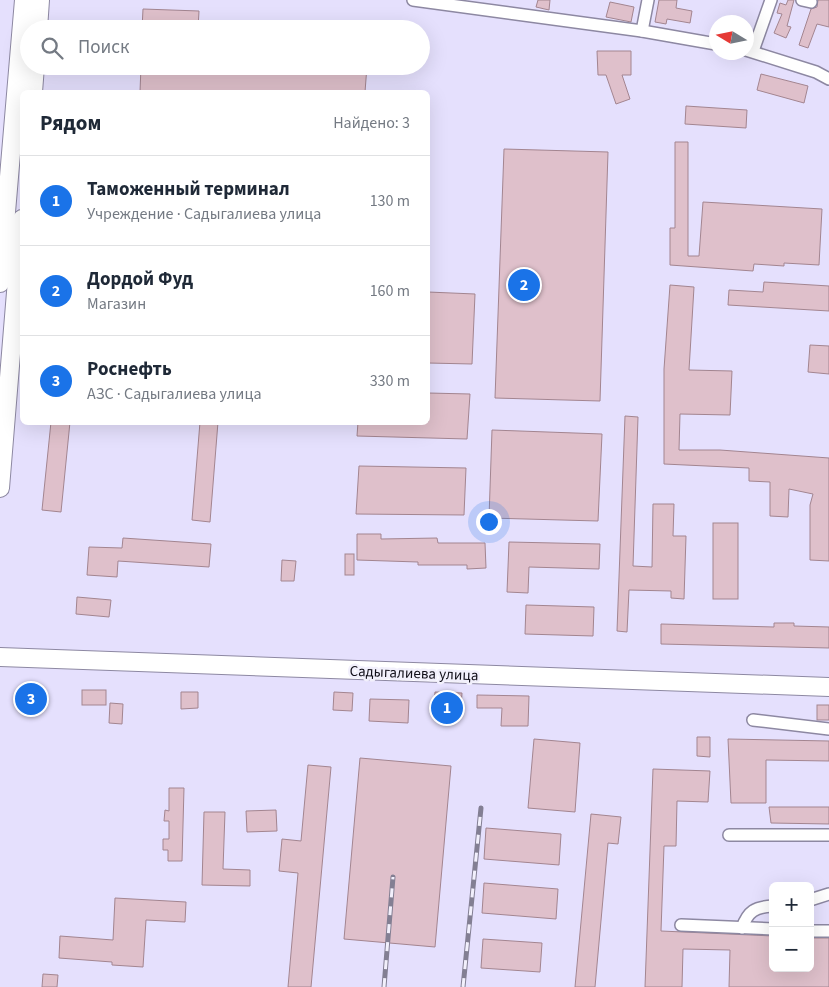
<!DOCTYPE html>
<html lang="ru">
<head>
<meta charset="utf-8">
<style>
	:root { --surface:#fff; --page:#f2f2f3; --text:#1f2937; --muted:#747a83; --line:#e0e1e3; --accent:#1a73e8 }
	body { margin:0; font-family:"Source Sans 3",sans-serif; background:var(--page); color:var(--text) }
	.controls { position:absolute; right:15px; bottom:15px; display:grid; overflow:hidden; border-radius:8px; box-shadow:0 5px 20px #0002 }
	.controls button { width:45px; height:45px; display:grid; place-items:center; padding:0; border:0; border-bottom:1px solid var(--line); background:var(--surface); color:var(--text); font:25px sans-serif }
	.compass { position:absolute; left:709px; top:15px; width:45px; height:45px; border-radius:50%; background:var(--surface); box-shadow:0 5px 20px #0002; rotate:280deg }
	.you { position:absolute; left:488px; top:521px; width:18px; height:18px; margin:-12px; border:4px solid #fff; border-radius:50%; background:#1a73e8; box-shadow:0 0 0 8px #1a73e833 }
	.badge { display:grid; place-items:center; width:32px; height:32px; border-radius:50%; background:var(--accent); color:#fff; font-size:16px; font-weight:700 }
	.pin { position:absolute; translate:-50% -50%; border:2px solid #fff; box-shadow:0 1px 5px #0006 }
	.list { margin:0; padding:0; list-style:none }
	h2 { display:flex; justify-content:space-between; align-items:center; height:65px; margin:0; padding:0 20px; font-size:21px }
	h2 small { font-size:16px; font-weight:400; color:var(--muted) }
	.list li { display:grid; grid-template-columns:32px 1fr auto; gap:15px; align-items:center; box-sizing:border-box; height:90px; padding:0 20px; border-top:1px solid var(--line) }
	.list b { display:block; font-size:19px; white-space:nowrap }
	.list p { margin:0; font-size:16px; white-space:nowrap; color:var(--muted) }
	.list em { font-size:16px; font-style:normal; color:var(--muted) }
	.icon { flex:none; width:28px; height:28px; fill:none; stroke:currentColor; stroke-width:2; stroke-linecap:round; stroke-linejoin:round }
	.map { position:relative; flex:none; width:829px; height:987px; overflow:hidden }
	.search { position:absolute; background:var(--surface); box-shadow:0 5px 20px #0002; left:20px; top:20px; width:410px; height:55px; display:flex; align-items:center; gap:12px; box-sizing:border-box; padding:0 18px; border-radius:28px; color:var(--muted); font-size:19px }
	.panel { position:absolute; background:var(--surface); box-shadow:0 5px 20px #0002; left:20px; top:90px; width:410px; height:335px; border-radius:8px }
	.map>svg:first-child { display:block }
</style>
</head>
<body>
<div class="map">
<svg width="829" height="987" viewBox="0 0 829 987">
	<rect width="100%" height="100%" fill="#e5e0fd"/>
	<g fill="#dfc0cb" stroke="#a38590">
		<polygon points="538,0 550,0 549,10 536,7"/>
		<polygon points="659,0 677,0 676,8 692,11 690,23 667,19 666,24 655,22"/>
		<polygon points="788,0 794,0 787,26 791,27 786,38 774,33 782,14 777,13 780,3 786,5"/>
		<polygon points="818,0 829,0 829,27 817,24 808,48 799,45 811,9 817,7"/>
		<polygon points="610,2 634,7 631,22 606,17"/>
		<polygon points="143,9 199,11 198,29 142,29"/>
		<polygon points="597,51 631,51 631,75 622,75 630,99 616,104 606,75 598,75"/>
		<polygon points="141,66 367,66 365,92 140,92"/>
		<polygon points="761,74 808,86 804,103 757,90"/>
		<polygon points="686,106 747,110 746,128 685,124"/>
		<polygon points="675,142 688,142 688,256 699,256 703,202 822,209 819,265 784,263 784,266 754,264 753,271 670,265 670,228 675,228"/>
		<polygon points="504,149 608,152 600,401 495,398"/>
		<polygon points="764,282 829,286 829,311 728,305 729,290 763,292"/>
		<polygon points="670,285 694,287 689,370 732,371 730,415 680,414 679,450 720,450 829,458 829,561 810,560 810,505 813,494 789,489 788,517 770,516 770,482 749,481 749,468 664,464 664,369"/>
		<polygon points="428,292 475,294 472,364 428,363"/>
		<polygon points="810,345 829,346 829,374 808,372"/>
		<polygon points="428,393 470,394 467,439 357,436 358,422 428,422"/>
		<polygon points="625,416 638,417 633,566 652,567 653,504 674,504 673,536 686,536 684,599 671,598 671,591 629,590 627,632 617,631"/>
		<polygon points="51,422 70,422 61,512 42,510"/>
		<polygon points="200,422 218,422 210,522 192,520"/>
		<polygon points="492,430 602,434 598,521 489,518"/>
		<polygon points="359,466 466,468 464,515 356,514"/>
		<rect x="713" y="523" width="25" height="76"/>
		<polygon points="357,534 381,534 381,539 437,538 438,543 485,543 486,568 467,569 467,565 418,565 418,562 357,560"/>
		<polygon points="123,538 211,544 209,567 118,561 117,577 87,575 89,547 122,548"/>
		<polygon points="509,542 600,544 599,569 529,567 528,593 507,592"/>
		<rect x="345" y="554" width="9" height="21"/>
		<polygon points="282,560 296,561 294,581 281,581"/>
		<polygon points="77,597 111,600 109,617 76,614"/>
		<polygon points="526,605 594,607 593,636 525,634"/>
		<polygon points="774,623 794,623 794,626 829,627 829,648 661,644 661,624 774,627"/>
		<rect x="82" y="690" width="24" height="15"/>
		<polygon points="181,692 198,692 198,708 181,709"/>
		<polygon points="334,692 353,693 352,711 333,710"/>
		<polygon points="435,692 462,693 461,708 434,707"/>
		<polygon points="477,695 529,696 528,726 501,726 502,708 477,708"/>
		<polygon points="370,699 409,700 408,723 369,721"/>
		<polygon points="110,703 123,704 122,724 109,723"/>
		<rect x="817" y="705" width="12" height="15"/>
		<polygon points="697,737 710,737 710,757 697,756"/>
		<polygon points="534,739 580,743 575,812 528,808"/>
		<polygon points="728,739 829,741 829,761 766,760 766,803 731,803"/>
		<polygon points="360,758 451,766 435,947 344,939"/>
		<polygon points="308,765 331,767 311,987 288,987 298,873 279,871 282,839 301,841"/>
		<polygon points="653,769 710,771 708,802 677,801 676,846 664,846 661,931 773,936 773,968 810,968 810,938 829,938 829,987 729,987 730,950 683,949 682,987 645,987"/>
		<polygon points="169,788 184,788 182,861 168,861 168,850 163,850 163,839 169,839 169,821 164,821 165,810 169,811"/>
		<polygon points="769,807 829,807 829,824 771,823"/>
		<polygon points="276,810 277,831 247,832 246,811"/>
		<polygon points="204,812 225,812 223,869 250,870 250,886 202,885"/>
		<polygon points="591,814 621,817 618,844 608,843 595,987 575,987"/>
		<polygon points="486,828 561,834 559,865 484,859"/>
		<polygon points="484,883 558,889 556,919 482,913"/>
		<polygon points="115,898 186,902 185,922 146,920 143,967 112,965 112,962 59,958 60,936 113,940"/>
		<polygon points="483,939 542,943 540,972 481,968"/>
		<polygon points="43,974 58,975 57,987 42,987"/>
	</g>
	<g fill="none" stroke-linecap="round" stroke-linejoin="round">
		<defs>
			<g id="street">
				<polyline points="413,0 642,31 716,44"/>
				<polyline points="802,0 811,2"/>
				<polyline points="642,31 648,0"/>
				<polyline points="746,50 816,72 829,79"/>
				<polyline points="753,51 771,0"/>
				<polyline points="753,720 829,729"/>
				<polyline points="729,835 829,835"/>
				<polyline points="810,900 829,894"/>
				<polyline points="681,925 773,929"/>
				<path d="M742 928C748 911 755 907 773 906"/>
				<polyline points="810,931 829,931"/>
			</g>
			<g id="primary">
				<polyline points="38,29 40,0"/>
				<polyline points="33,92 35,66"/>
				<polyline points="0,283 24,0"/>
				<polyline points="0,488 22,219"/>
				<polyline points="0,657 829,687"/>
			</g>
		</defs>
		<use href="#street" stroke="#8d88a2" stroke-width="14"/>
		<use href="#primary" stroke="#8d88a2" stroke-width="20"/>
		<use href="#street" stroke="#fff" stroke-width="11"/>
		<use href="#primary" stroke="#fff" stroke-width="18"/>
		<defs>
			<g id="rail">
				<polyline points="384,987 393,877"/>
				<polyline points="463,987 481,808"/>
			</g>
		</defs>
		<use href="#rail" stroke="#837f93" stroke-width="5"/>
		<use href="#rail" stroke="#f2f0fc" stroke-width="3" stroke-dasharray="9" stroke-linecap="butt"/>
	</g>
	<g text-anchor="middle" stroke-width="5" stroke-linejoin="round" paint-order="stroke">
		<g font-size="15" fill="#100e18" stroke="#f2f0fc">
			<text transform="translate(414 673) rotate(2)" y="5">Садыгалиева улица</text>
		</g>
	</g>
</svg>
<div class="controls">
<button>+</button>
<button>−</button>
</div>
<svg class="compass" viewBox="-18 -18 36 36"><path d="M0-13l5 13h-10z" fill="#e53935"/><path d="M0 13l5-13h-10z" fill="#747a83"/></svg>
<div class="you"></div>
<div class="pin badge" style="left:447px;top:708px">1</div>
<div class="pin badge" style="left:524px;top:285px">2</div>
<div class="pin badge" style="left:31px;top:699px">3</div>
<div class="search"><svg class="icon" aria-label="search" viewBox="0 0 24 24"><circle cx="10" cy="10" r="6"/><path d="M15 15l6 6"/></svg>Поиск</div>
<section class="panel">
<h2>Рядом<small>Найдено: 3</small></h2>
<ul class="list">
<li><span class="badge">1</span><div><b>Таможенный терминал</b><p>Учреждение · Садыгалиева улица</p></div><em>130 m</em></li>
<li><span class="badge">2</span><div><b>Дордой Фуд</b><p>Магазин</p></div><em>160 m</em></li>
<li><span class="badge">3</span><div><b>Роснефть</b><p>АЗС · Садыгалиева улица</p></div><em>330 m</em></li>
</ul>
</section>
</div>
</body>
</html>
